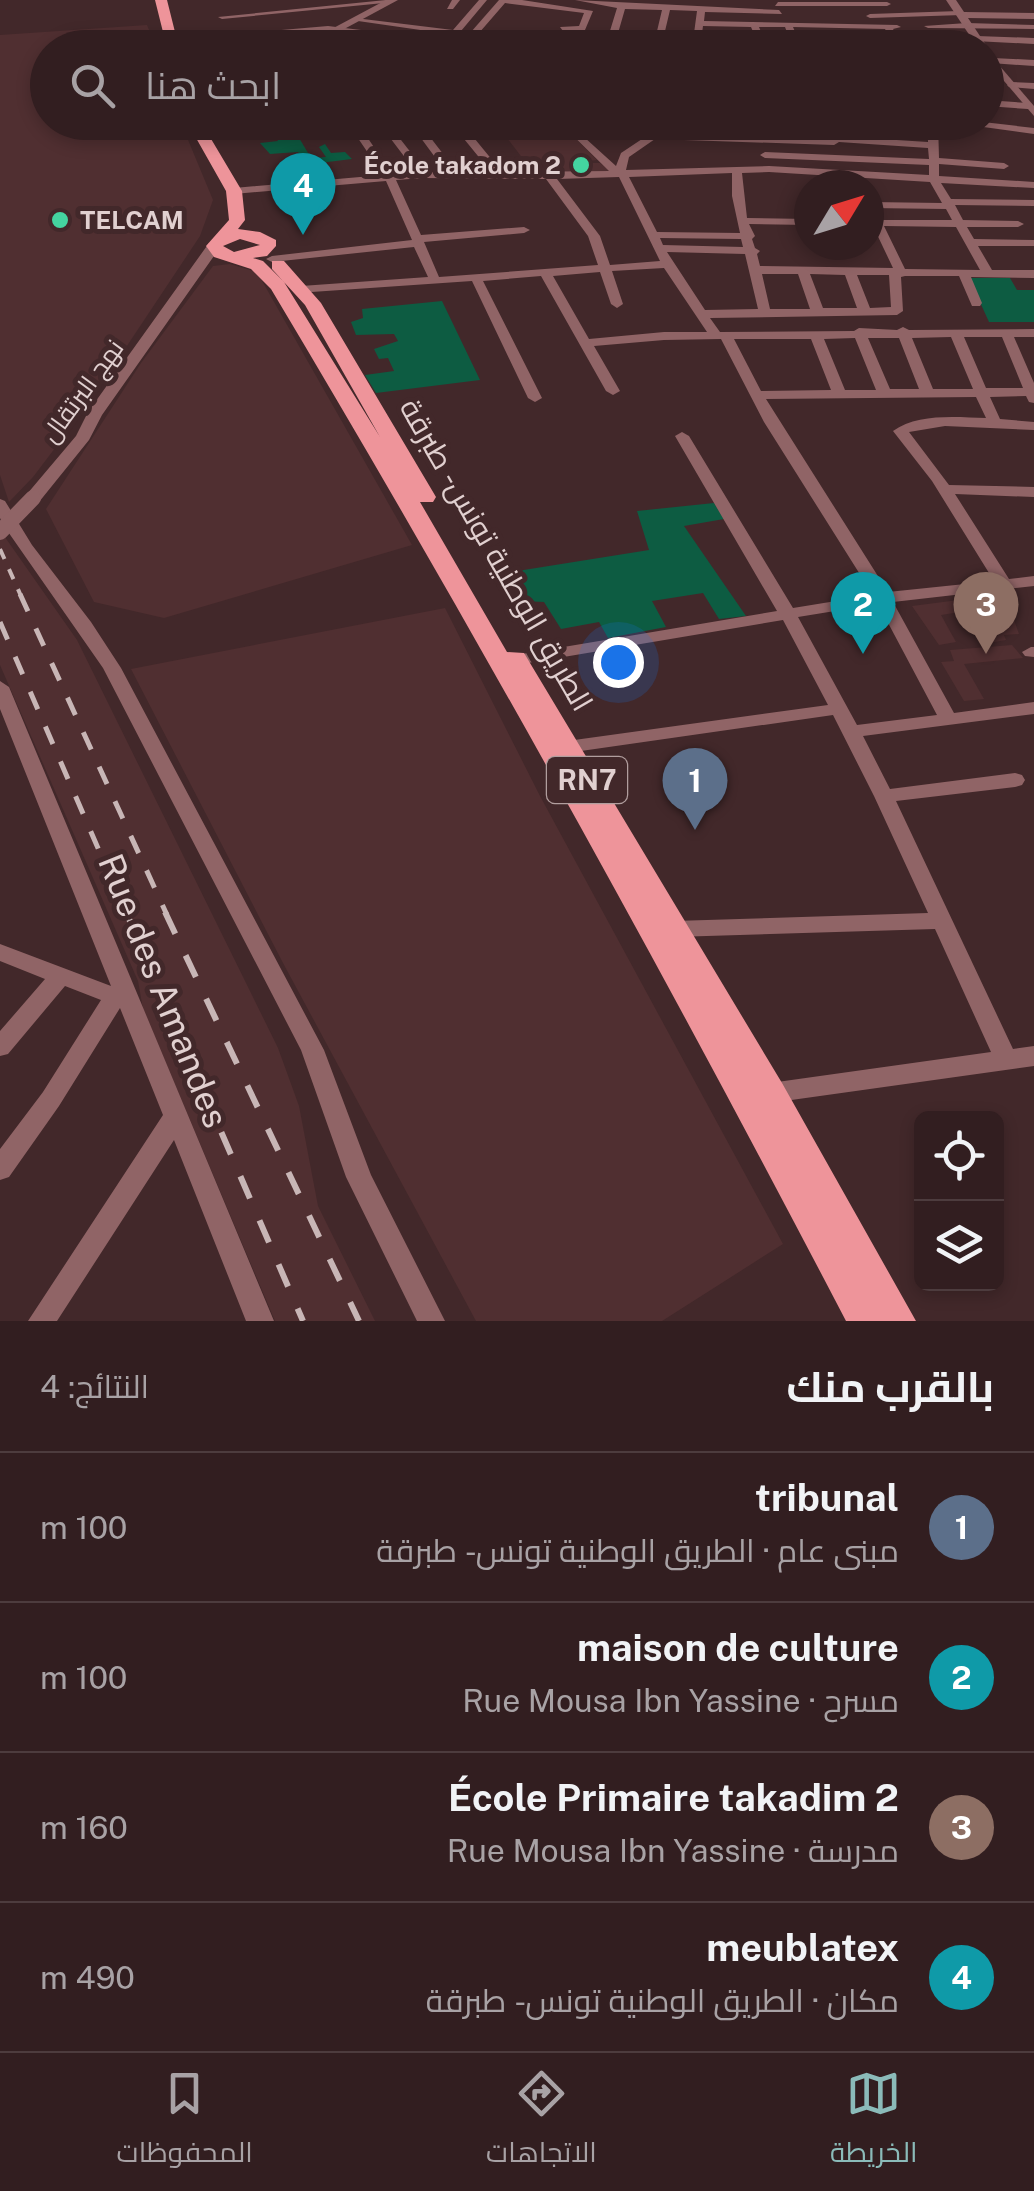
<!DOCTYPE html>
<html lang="ar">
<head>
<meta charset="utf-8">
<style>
	:root { --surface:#321e20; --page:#3a2729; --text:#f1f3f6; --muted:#a8a2a5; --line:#4d3c3e; --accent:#8bbbb9 }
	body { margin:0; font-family:"Public Sans",Cairo,sans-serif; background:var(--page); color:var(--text); direction:rtl }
	.controls { position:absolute; right:30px; bottom:30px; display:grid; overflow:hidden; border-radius:15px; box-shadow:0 5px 15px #0003 }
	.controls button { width:90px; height:90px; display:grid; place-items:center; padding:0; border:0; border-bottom:2px solid var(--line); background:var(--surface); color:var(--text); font:50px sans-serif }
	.compass { position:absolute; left:794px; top:170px; width:90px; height:90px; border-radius:50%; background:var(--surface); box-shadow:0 5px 15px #0003; rotate:52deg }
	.you { position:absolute; left:618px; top:662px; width:35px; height:35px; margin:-25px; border:8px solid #fff; border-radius:50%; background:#1a73e8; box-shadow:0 0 0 15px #1a73e833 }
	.badge { display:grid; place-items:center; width:65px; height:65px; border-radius:50%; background:var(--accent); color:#fff; font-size:32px; font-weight:700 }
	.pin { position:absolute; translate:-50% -82px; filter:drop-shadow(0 2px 5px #0008) }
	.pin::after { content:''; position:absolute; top:52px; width:35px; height:30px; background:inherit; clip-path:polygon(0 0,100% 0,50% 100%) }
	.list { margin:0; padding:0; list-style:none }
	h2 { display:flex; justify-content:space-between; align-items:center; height:130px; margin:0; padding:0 40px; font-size:42px }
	h2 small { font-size:32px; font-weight:400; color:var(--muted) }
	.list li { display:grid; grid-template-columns:65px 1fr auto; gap:30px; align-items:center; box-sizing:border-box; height:150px; padding:0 40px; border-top:2px solid var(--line) }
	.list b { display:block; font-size:38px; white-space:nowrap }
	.list p { margin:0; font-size:32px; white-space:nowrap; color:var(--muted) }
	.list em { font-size:32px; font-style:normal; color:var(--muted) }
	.icon { flex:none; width:55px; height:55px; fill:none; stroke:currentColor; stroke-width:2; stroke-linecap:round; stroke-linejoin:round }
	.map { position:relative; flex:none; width:1034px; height:1321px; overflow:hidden; direction:ltr }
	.search { position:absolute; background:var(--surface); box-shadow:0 5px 15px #0003; left:30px; right:30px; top:30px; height:110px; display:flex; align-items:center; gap:25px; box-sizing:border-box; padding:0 35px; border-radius:55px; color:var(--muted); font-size:38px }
	.sheet { height:730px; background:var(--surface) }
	nav { display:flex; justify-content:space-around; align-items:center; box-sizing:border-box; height:140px; border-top:2px solid var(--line); background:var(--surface); font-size:28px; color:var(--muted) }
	nav a { display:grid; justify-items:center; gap:5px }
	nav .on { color:var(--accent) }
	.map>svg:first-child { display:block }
</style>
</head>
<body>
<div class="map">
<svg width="1034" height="1321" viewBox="0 0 1034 1321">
	<rect width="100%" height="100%" fill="#42282a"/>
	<g fill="#502f31">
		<polygon points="147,25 156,47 48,48 48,122 181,123 213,200 200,236 87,406 33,477 9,502 0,475 0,35"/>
		<polygon points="569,132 597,160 571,163 600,163 611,171 559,173 561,160 524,160 507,138"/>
		<polygon points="230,264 257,272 412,545 164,618 94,602 46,509 141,363 213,266"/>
		<polygon points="0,530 77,640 278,1048 299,1106 318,1206 375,1321 275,1321 143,1009 138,981 0,665"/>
		<polygon points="1005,594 1019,634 1004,635 1006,640 989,643 980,631 999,628 1002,631 1001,623 989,622 980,609 941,615 956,642 939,645 912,606"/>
		<polygon points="445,608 540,796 783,1244 662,1321 476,1321 283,963 131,669"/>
		<polygon points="1012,645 1023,658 964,664 984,699 964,701 941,662 954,661 950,650"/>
	</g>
	<g fill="#0d5c42">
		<polygon points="279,123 302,123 292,126 311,158 326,157 319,147 325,144 331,153 345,152 352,159 287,167 286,161 302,159 298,152 270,154 260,143 278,141 274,135 278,134 275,129"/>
		<polygon points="969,278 1010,278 1017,290 1034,290 1034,322 989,322"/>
		<polygon points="442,301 480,380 376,393 365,375 394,371 388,358 379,359 374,349 398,341 394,334 356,335 351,322 363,318 362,309"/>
		<polygon points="714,503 724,519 684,526 746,616 719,619 703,593 652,601 666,627 608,638 599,622 561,629 544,602 522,601 508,578 496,580 493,575 649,550 637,511"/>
	</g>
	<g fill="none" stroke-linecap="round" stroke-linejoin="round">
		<g fill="#906466" fill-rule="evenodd">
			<polygon points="386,0 394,2 222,19 218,17"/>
			<polygon points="452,0 460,0 453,9 447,9"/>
			<polygon points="479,0 487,0 461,31 471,32 499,0 522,0 593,11 585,30 563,31 560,27 579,26 584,13 505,3 479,33 609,34 617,8 575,0 779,10 782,14 705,12 704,21 897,25 901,27 893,29 896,34 936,34 940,37 936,40 900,40 903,48 868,48 872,44 894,44 885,29 793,27 802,48 793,48 785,27 759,27 768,48 760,48 751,27 703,26 700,48 692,48 697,11 670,10 661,48 653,48 662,10 625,9 614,47 606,48 608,39 483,39 351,20 355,18 453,30"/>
			<polygon points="778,2 887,2 891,4 887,6 775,6"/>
			<polygon points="959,11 962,15 870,18 866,16 870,14"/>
			<polygon points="967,23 1034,25 1034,29 928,28 924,26"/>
			<polygon points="328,26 419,37 423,40 419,43 328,30 262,35 258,32"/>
			<polygon points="977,36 1034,38 1034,44 974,41"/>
			<polygon points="316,37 370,45 374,48 349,48 313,42"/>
			<polygon points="993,58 1034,60 1034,66 990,63"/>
			<polygon points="1012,82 1034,83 1034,89 1009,87 1007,85"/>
			<polygon points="986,100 1028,103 1033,106 1028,109 986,106"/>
			<path d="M347 122H357L392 174 416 172 378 122H387L426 172H446L409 122H418L426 132 456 129 453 125 456 122 465 127 547 122 470 133 502 172 609 171 559 122H569L578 131 650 133 652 122H662L660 134 829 139 834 136 928 142V122H938L939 158 1004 163 1009 166 1004 169 939 164V176L1034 182V188L941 183 951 199 1034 200V206L955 205 963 220 1018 221 1024 224 1018 227H967L974 239 1034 240V246H978L992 270H1034V278L971 277 982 303 980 306H972L959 276H905L901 277 903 311 897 315 710 318 720 332 854 331 859 328 897 330 903 327 909 330 1034 329V337H1014L1034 383V403L1029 402 1026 396 990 397 1000 419 1034 422V430L945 426 909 432 949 485 1034 487V497L955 494 1009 579 1034 576V586L893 602 954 713 1034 702V714L863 736 890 789 1015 773 1022 775 1025 780 1022 785 1015 787 896 801 1013 1049 1034 1046V1066L770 1103 762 1100 758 1093 762 1086 770 1083 991 1052 935 929 674 937 666 935 663 929 666 923 674 921 928 913 874 796 833 715 567 753 558 747 567 741 828 705 783 620 516 665 507 660 516 655 777 611 675 436 682 432 689 436 793 608 873 595 764 422 721 339 664 340 594 346 620 391 613 395 606 391 541 276 483 281 542 398 535 402 528 398 472 281 297 293 295 290 301 286 428 277 414 247 272 262 266 259 272 256 412 240 386 181 234 194 229 191 234 188 383 175ZM460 134 491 172H457L430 137ZM584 137 642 139 621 153 616 166ZM655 139 834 145 839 142 928 148 929 159 765 152 760 155 765 158 929 165V175L769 166 626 170 629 157ZM769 172 930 182 942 203 869 202V208L946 209 952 220H881L877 213H869V226H873L893 268 760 266 757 254 760 251 755 248 752 239 755 236 749 224 809 225V219L747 218 742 173ZM732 173V196L740 233 657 232 629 177ZM619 177 660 261 610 265 600 236 557 179ZM423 178 546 179 588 236 598 265 439 277 424 242 524 233 530 230 524 227 421 235 396 180ZM884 226 956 227 980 270 905 269ZM660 238 741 239 743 247 663 245ZM667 252 745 254 758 309 705 310ZM664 268 707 332H664L589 339 553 276 600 272 611 304 617 308 623 304 612 271ZM762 274H798L810 309H770ZM810 274 845 275 857 308H823ZM857 275H889L891 307 870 308ZM951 337 973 389H933L912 338ZM964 337H1002L1023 388H986ZM855 338 876 390H845L824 339ZM868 338H899L919 389H890ZM734 339H811L831 390 761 391ZM976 397 986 418C956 417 917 413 893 431L932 481 994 581 888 592 766 399ZM878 604 937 715 857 725 798 617Z"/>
			<polygon points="947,122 983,122 1034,128 1034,134"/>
			<polygon points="0,499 5,501 32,545 91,622 121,668 324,1050 371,1175 445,1321 417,1321 346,1177 301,1050 103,668 4,526 0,518"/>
			<polygon points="1031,647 1034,647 1034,657 1025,656 1022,652"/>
			<polygon points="0,681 9,687 274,1321 246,1321 174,1140 57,1321 28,1321 163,1115 120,1008 59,1106 9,1177 0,1180 0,1149 43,1092 101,1000 65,986 8,1054 0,1056 0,1031 45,979 0,961 0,944 111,986 0,709"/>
		</g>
		<g fill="#906466" fill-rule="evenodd">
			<polygon points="386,0 398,0 309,48 296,48"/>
			<polygon points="946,0 956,0 964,12 1034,13 1034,19 968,18 988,48 986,50 978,48"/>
			<polygon points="986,50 1034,106 1034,116 986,60"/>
			<polygon points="209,243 221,246 102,415 89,440 39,502 27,502 24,498 27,494 76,436 88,412"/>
		</g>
		<g fill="#ee949a" fill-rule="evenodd">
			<polygon points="155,0 167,0 179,48 167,48"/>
			<path d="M187 122H201L242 191 245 220 238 229 260 232 276 240V246L267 256 253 258 263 261 284 282 380 437 305 305 272 269V261H284L321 303 436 497 433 502H420L507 652 524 653 782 1083 916 1321H846C664 972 473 627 271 289L251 269 214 257 206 246 229 220 226 191ZM240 239 260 245 234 252 223 246Z"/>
		</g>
		<polyline stroke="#c8b6b6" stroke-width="4" stroke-dasharray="11 11" stroke-linecap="butt" points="0,549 21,596"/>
		<g stroke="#c8b6b6" stroke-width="5" stroke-dasharray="19 19" stroke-linecap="butt">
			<polyline points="20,594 167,915"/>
			<polyline points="0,622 127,915"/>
		</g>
		<g stroke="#c8b6b6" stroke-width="6" stroke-dasharray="24 24" stroke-linecap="butt">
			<polyline points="126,912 303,1321"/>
			<polyline points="165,912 359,1321"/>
		</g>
		<polyline stroke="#906466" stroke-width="16" points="0,532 33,498"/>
	</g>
	<g fill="#44d4a0" stroke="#42282a" stroke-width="4">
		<circle cx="581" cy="165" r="10"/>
		<circle cx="60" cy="220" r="10"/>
	</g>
	<g text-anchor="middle" stroke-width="10" stroke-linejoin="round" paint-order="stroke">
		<g font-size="25" font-weight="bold" fill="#e1d0d0" stroke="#42282a" text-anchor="end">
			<text x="561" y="174">École takadom 2</text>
			<text x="80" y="229" text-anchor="start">TELCAM</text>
		</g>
		<g font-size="25" fill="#e1d0d0" stroke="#42282a">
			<text transform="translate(82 391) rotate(-54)" y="9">نهج البرتقال</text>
		</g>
		<rect fill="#42282a" stroke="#b19e9e" stroke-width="2.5" x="547" y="757" width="80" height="46" rx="8"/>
		<g font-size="28" font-weight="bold" fill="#e1d0d0">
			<text x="587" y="790">RN7</text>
		</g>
		<g font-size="30" fill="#e1d0d0" stroke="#42282a">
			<text transform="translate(496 555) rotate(60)" y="10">الطريق الوطنية تونس - طبرقة</text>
		</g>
		<g font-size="35" fill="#e1d0d0" stroke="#42282a">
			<text transform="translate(163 991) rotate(68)" y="12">Rue des Amandes</text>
		</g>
	</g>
</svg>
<div class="controls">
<button><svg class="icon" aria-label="locate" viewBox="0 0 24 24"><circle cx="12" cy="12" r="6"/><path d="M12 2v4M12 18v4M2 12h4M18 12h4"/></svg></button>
<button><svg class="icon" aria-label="layers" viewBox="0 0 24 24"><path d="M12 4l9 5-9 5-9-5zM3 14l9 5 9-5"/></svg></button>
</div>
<svg class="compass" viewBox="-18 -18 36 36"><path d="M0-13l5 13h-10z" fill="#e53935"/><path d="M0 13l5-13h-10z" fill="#a8a2a5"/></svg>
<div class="you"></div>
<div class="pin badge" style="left:695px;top:830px;background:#5c6f8a">1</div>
<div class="pin badge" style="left:863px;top:654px;background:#0f9aa8">2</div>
<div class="pin badge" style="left:986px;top:654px;background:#8d6e63">3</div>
<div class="pin badge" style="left:303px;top:235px;background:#0f9aa8">4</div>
<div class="search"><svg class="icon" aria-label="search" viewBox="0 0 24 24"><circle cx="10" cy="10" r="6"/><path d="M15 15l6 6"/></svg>ابحث هنا</div>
</div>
<section class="sheet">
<h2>بالقرب منك<small>النتائج: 4</small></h2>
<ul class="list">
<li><span class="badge" style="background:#5c6f8a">1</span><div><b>tribunal</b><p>مبنى عام · الطريق الوطنية تونس - طبرقة</p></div><em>100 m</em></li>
<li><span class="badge" style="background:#0f9aa8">2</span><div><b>maison de culture</b><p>مسرح · Rue Mousa Ibn Yassine</p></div><em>100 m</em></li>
<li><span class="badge" style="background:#8d6e63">3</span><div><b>École Primaire takadim 2</b><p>مدرسة · Rue Mousa Ibn Yassine</p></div><em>160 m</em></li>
<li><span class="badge" style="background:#0f9aa8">4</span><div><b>meublatex</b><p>مكان · الطريق الوطنية تونس - طبرقة</p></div><em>490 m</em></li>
</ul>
</section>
<nav>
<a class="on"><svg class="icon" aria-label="map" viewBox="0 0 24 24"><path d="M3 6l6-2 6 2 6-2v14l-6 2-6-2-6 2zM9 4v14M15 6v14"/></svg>الخريطة</a>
<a><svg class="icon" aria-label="directions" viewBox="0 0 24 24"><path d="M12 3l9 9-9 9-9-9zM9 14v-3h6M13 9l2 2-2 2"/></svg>الاتجاهات</a>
<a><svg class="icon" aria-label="saved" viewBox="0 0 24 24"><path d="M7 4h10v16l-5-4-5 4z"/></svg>المحفوظات</a>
</nav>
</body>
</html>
